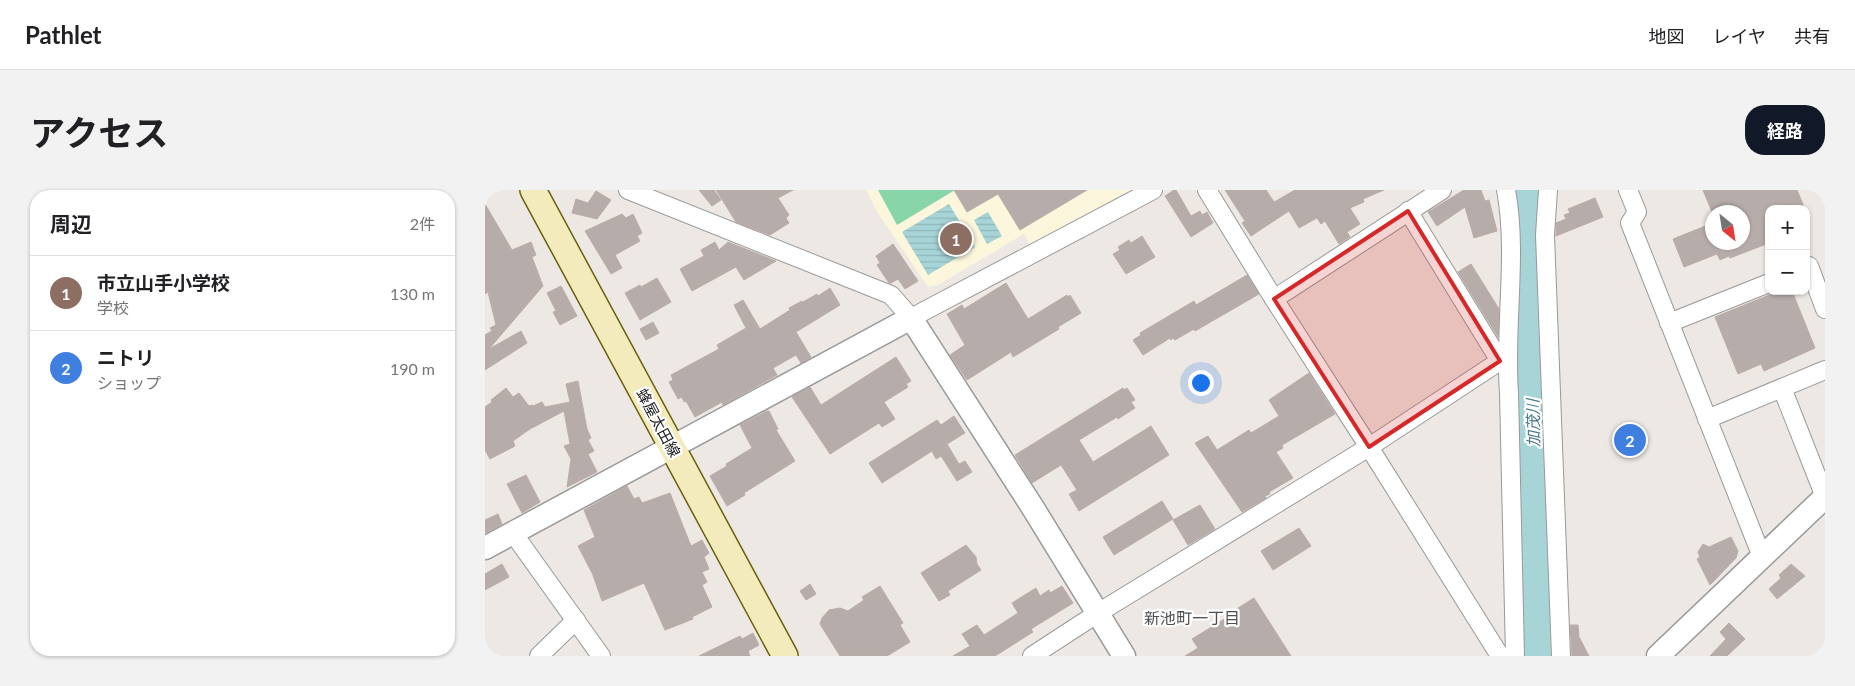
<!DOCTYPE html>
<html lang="ja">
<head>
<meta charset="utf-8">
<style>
	:root { --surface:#fff; --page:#f2f2f2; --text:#202124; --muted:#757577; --line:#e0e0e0; --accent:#111827 }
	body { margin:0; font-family:Lato,"Noto Sans JP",sans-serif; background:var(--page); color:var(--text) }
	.controls { position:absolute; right:15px; top:15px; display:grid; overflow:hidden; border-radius:10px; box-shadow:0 1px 4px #0004 }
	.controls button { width:45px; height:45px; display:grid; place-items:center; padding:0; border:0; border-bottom:1px solid var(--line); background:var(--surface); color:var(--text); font:25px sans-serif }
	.compass { position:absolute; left:1220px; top:15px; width:45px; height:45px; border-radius:50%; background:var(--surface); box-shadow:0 1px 4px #0004; rotate:150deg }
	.you { position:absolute; left:715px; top:192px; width:18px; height:18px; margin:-12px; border:4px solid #fff; border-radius:50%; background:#1a73e8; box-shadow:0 0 0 8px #1a73e833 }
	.badge { display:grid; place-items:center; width:32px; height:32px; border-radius:50%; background:var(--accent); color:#fff; font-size:16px; font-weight:700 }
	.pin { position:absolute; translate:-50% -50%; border:2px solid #fff; box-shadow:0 1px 5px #0006 }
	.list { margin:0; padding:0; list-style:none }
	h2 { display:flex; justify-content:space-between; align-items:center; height:65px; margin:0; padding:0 20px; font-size:21px }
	h2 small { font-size:16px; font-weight:400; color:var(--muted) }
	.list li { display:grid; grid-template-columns:32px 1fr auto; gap:15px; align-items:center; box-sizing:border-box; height:75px; padding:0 20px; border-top:1px solid var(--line) }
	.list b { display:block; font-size:19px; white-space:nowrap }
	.list p { margin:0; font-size:16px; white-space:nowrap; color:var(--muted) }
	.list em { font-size:16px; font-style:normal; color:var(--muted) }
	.map { position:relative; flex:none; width:1340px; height:466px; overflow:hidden; border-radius:20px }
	header { display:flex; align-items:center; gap:30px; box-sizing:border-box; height:70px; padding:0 25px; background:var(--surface); border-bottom:1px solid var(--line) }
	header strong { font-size:24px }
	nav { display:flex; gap:28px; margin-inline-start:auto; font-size:18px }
	.intro { display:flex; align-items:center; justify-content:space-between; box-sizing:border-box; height:120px; padding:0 30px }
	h1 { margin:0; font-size:35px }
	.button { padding:12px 22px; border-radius:20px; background:var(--accent); color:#fff; font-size:18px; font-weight:700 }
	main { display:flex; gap:30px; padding:0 30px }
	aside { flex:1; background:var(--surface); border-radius:20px; box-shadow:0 1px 4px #0004 }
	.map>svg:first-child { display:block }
</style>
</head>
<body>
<header>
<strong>Pathlet</strong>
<nav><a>地図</a><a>レイヤ</a><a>共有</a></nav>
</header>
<div class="intro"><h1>アクセス</h1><a class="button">経路</a></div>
<main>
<aside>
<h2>周辺<small>2件</small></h2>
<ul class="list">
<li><span class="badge" style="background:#8d6e63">1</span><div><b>市立山手小学校</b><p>学校</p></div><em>130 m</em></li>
<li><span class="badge" style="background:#3f7fe0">2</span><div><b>ニトリ</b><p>ショップ</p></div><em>190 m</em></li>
</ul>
</aside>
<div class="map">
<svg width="1340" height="466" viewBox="0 0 1340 466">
	<defs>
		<pattern id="water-rules" width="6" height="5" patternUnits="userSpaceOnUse" patternTransform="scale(1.25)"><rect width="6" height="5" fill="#a7d5d7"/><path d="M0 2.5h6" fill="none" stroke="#8fb6b8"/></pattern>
	</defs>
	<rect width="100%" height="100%" fill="#ede8e3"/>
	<polygon fill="#fcf6dd" points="381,0 646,0 545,54 539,44 453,95 443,97 393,23"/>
	<polygon fill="#88d5a9" points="393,0 470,0 412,35"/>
	<g fill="url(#water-rules)">
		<polygon points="464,14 490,57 443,85 417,42"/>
		<polygon points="503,22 517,46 502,54 489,30"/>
	</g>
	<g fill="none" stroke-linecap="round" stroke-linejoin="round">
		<polyline stroke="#a7d5d7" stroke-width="28" points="1045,0 1046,155 1052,466"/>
	</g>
	<g fill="#b6aca9" stroke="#bdaca7">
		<polygon points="214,0 229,0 236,10 227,16"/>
		<polygon points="231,0 308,0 293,8 304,25 301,28 304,33 285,45 251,32"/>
		<polygon points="469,0 602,0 535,40 513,4 482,22"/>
		<polygon points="689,0 691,0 706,26 715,21 717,25 722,22 728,33 706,47 680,6"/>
		<polygon points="740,0 781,0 789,12 810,0 899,0 878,9 879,12 865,18 875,34 862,42 865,47 854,54 840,31 836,34 832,28 814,38 804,21 766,46 757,33 760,31"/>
		<polygon points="979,0 996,0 1000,11 1004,10 1012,41 989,48 980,17 952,36 943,22"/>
		<polygon points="1218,0 1312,0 1320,19 1284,19 1284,53 1245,68 1244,66 1235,70 1232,64 1199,77 1188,49 1228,33 1228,52 1258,52 1258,22 1227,22"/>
		<polygon points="111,1 126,10 112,29 87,23 91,9 103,13"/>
		<polygon points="1110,8 1118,27 1071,46 1071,33 1081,29 1079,25 1085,23 1083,19"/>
		<polygon points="0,14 27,60 46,52 51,65 47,67 58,96 4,159 36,141 42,153 0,180 0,145 7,141 5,138 11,135 3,102 0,104"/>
		<polygon points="137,24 141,28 148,24 157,43 152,46 155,51 130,65 137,78 126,84 100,41"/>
		<polygon points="657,46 670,67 641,84 628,64 635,60 633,57 644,50 646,53"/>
		<polygon points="230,52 234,60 243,52 291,71 259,90 251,77 207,101 195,79 219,66 216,60"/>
		<polygon points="408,54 433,91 420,99 413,89 406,93 404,93 392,75 395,73 391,66"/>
		<polygon points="986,74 1014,119 1013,147 973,82"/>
		<polygon points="762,85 774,104 710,141 709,139 690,150 688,148 686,150 685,148 658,165 648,150 656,145 655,143 709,111 711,115"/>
		<polygon points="172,88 186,112 155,130 140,103 155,95 156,97"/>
		<polygon points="521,93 543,129 582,105 583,107 585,105 596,123 573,137 574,139 528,167 526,162 482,190 465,165 480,155 462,124 477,115 479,119"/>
		<polygon points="76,96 92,126 75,135 68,122 71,121 62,103"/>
		<polygon points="345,98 355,115 311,142 326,167 316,173 311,165 288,178 292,185 238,215 237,212 210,227 201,211 199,212 197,207 193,209 184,192 188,190 186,185 234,159 232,155 261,138 249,115 258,110 275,139 305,120 304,118 317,111 318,112 332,104 333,106"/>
		<polygon points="1294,101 1307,101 1330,158 1279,181 1276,174 1253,184 1230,127"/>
		<polygon points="168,132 174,143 161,150 155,139"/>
		<polygon points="411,167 426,191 421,194 423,197 399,212 410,229 397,237 394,233 345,264 307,207 325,197 336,215"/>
		<polygon points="824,183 850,224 797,255 798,258 791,262 808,288 784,302 785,304 780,306 781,308 757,322 710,253 723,246 732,260 764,240 766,243 794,226 784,210"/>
		<polygon points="93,191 102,239 106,248 103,250 109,261 103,264 112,282 82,297 86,269 79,256 85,254 79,221 45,239 28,251 30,256 5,269 0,260 0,217 7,212 6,210 21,198 28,207 34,203 44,216 47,215 48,216 57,212 60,217 85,212 81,194"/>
		<polygon points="638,198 639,200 642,198 650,210 646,212 650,218 633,229 632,227 594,250 608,272 666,236 684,265 594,321 584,304 592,300 576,275 547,293 530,265"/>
		<polygon points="282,221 284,221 293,239 291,240 310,271 259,303 260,305 242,316 225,286 242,276 241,274 267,258 255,235"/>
		<polygon points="469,226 480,243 462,254 474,274 480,271 487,282 472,291 456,266 451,269 447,261 397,293 384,273 452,230 456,235"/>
		<polygon points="41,285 55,312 37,323 22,294"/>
		<polygon points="142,296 149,309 154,307 157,313 185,303 206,356 217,350 224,363 219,367 224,379 217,382 222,392 217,395 227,417 207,427 208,429 180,440 159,393 117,411 108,385 93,356 110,347 99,320"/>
		<polygon points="677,311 688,329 629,365 618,347"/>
		<polygon points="715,315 730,339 703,355 688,330"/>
		<polygon points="13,324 17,334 0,343 0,330"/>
		<polygon points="814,338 826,356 788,380 776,361"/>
		<polygon points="1246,347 1253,361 1251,368 1225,395 1212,369 1215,367 1213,362 1218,354 1224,357"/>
		<polygon points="481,355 491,367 492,374 496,380 463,401 465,405 454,411 436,383"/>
		<polygon points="17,374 24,387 0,400 0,384"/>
		<polygon points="1306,374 1320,386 1292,409 1284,399 1296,388 1294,385"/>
		<polygon points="325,394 331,404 321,410 315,401"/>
		<polygon points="395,396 418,433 415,435 425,452 402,466 355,466 335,434 337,428 344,420 355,418 363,421 379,410 377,407"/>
		<polygon points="577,396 588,413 546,439 548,442 510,466 468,466 485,456 477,444 492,435 499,445 533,423 527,413 538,406 551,398 555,406 564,400 565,403"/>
		<polygon points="769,408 806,466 700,466 713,458 707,449 754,420 753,418"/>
		<polygon points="1244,433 1260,449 1242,466 1225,466 1241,449 1235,442"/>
		<polygon points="1085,435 1093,435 1094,447 1104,466 1087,466"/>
		<polygon points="268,443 274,455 263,461 265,466 214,466 255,446 257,449"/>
	</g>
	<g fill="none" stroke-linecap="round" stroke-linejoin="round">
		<defs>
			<g id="minor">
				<polyline points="143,0 406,105 426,128 668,0"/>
				<polyline points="722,0 789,109 884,257 1015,466"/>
				<path d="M1021 0C1033 64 1019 137 1024 203L1030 466"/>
				<polyline points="1063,0 1060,45 1076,466"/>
				<polyline points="1143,0 1152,22 1145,33 1277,367"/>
				<polyline points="1324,76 1340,119"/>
				<polyline points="789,109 957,0"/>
				<polyline points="1184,133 1284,93"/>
				<polyline points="1297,198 1340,307"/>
				<polyline points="1222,229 1340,180"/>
				<polyline points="28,343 116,466"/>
				<polyline points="54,466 91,430"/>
				<polyline points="547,466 613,423 884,257 1015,171 923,21"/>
			</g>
			<g id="tertiary">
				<polyline points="0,358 426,128 548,318 639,466"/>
				<polyline points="1173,466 1340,307"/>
			</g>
			<polyline id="secondary" points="48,0 300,466"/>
		</defs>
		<use href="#minor" stroke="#999" stroke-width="20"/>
		<use href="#tertiary" stroke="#999" stroke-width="25"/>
		<use href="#secondary" stroke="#68610f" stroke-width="28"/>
		<use href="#minor" stroke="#fff" stroke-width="18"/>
		<use href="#tertiary" stroke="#fff" stroke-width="22"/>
		<use href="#secondary" stroke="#f3ebbb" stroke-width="25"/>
	</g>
	<path fill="#d62828" fill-opacity="0.2" stroke="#d62828" stroke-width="4" stroke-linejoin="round" d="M923 21 1015 171 884 257 789 109Z"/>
	<g text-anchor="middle" stroke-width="4.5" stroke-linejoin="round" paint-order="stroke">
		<g font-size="15" fill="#1c1c1c" stroke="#fff">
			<text transform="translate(173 233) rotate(62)" y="5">蜂屋太田線</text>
		</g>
		<g font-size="16" font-style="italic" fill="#48788d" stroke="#fff">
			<text transform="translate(1048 233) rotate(-91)" y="6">加茂川</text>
		</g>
		<g font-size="16" fill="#4f4f4f" stroke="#fff">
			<text x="707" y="434">新池町一丁目</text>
		</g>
	</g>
</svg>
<div class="controls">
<button>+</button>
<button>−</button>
</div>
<svg class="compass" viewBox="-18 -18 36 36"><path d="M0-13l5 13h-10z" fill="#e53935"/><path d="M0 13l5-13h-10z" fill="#757577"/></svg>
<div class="you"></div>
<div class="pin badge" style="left:471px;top:49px;background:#8d6e63">1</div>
<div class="pin badge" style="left:1145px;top:250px;background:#3f7fe0">2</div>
</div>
</main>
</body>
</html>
